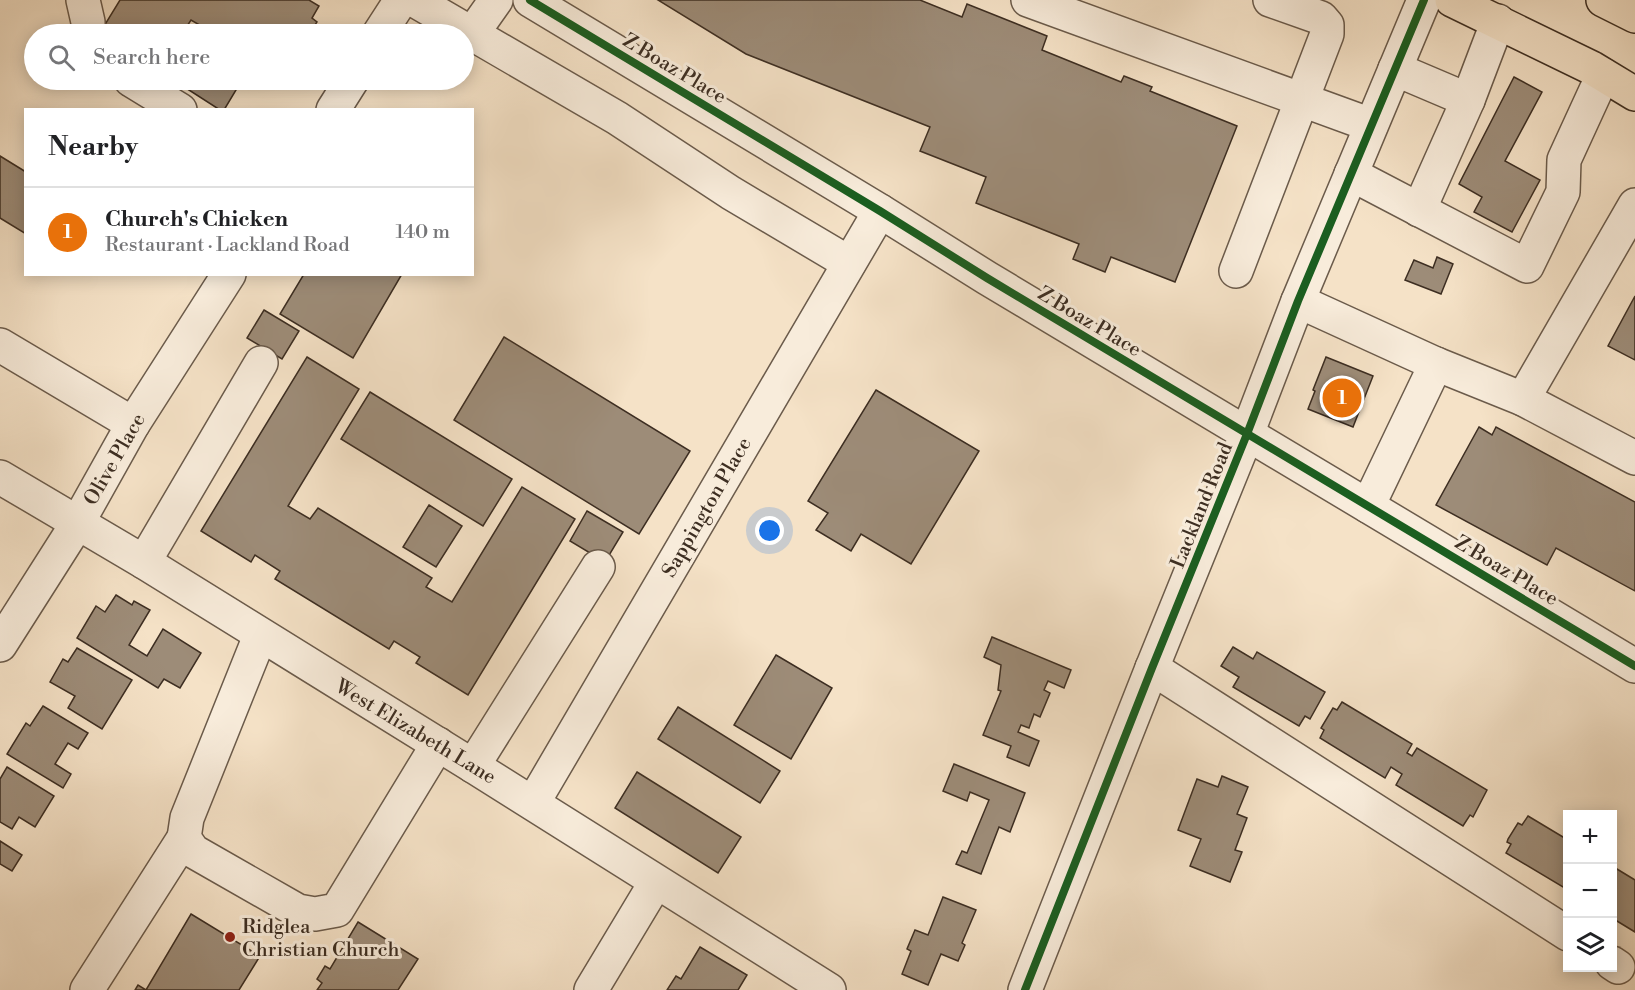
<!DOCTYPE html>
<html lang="en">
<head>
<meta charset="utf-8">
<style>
	:root { --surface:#fff; --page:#f2f2f2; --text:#202124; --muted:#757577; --line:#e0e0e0; --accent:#db2777 }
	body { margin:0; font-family:"Libre Bodoni",serif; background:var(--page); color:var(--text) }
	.controls { position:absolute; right:18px; bottom:18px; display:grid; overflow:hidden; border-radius:0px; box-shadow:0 3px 15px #0003 }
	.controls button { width:54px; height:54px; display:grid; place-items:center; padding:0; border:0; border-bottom:2px solid var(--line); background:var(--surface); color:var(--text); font:30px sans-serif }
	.you { position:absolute; left:770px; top:531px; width:21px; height:21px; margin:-15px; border:4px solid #fff; border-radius:50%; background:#1a73e8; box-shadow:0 0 0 9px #1a73e833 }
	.badge { display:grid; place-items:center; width:39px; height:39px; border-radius:50%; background:var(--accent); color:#fff; font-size:20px; font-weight:700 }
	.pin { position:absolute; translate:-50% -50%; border:3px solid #fff; box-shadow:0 2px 6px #0006 }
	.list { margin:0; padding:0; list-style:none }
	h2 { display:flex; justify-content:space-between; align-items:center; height:78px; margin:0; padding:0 24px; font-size:26px }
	h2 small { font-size:20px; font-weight:400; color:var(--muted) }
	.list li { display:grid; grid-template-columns:39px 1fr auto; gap:18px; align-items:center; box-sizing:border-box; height:90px; padding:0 24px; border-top:2px solid var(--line) }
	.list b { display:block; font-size:22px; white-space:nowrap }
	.list p { margin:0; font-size:20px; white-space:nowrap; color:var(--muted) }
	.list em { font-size:20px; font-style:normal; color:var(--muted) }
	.icon { flex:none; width:33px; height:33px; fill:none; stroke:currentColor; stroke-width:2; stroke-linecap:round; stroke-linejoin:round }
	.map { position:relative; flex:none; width:1635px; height:990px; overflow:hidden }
	.search { position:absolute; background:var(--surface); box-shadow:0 3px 15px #0003; left:24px; top:24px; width:450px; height:66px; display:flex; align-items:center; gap:15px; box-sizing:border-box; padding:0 21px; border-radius:33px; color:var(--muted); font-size:22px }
	.panel { position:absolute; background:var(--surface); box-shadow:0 3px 15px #0003; left:24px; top:108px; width:450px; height:168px; border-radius:0px }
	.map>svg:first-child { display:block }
</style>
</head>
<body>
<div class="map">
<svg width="1635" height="990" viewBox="0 0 1635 990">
	<rect width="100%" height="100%" fill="#f5e2c7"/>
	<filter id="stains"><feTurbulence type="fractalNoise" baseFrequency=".00333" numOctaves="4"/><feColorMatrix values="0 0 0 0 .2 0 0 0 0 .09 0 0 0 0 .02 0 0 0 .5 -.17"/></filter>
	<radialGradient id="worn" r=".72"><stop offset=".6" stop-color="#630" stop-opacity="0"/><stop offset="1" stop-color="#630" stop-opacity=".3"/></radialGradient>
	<g fill="#9d8c78" stroke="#3d2e22" stroke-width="1.5">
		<polygon points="120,0 309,0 319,6 312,18 317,22 309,34 208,34 210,31 191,20 182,34 154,34 139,26 134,34 106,34 101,31"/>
		<polygon points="658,0 920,0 962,17 967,4 1047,36 1042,50 1121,82 1124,76 1152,87 1150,91 1237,126 1175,282 1111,257 1105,272 1073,259 1079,244 976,203 986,177 920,151 930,127 746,54"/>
		<polygon points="1514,77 1542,92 1505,161 1540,180 1512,232 1474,212 1482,197 1459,184"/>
		<polygon points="180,80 242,80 224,110 220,110 178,83"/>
		<polygon points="0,156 26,172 26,234 0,218"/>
		<polygon points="1437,257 1453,264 1441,294 1405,280 1414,260 1433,268"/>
		<polygon points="304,274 402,274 353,358 280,314"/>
		<polygon points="1635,296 1635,360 1608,346"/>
		<polygon points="264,310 299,331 282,359 247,338"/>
		<polygon points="504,337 690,451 639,534 454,420"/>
		<polygon points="307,357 359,389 288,506 310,519 318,508 432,578 426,587 452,602 522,487 575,519 468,695 416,663 420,657 394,641 389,649 275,579 280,571 255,555 251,562 201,531"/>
		<polygon points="1326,357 1373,376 1353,427 1308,409 1315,391 1313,390"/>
		<polygon points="876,390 979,451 911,564 861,534 851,551 816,530 828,513 808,501"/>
		<polygon points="370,392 512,479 483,526 341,439"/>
		<polygon points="1479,427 1492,435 1496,427 1635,502 1635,591 1556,548 1547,565 1436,505"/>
		<polygon points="429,505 462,526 436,567 403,547"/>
		<polygon points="587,511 623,532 605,562 570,541"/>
		<polygon points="116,595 132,605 134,601 150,610 129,645 147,656 163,629 201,653 180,688 164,679 158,688 77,638 96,606 105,612"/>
		<polygon points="992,637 1071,670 1064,688 1048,681 1044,690 1050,693 1040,717 1034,714 1029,728 1021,725 1018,732 1039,741 1029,766 1007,757 1011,746 983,735 1001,691 998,690 1001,665 984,657"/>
		<polygon points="1233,647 1253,659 1257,652 1325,692 1310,719 1305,716 1299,726 1233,687 1239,677 1221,666"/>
		<polygon points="77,648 132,680 102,729 68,708 75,696 50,682 63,659 68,662"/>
		<polygon points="776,655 832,688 791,759 734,725"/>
		<polygon points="1342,702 1412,744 1407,753 1412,756 1417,748 1487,790 1473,817 1470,815 1463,826 1396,785 1402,774 1391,767 1385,778 1320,738 1324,730 1321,728 1333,708 1337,710"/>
		<polygon points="43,706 88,733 78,749 68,743 55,764 71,774 63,788 7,754 26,723 30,726"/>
		<polygon points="678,707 780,771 760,803 658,739"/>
		<polygon points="954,764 1025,793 1010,832 999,827 981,874 956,864 962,851 967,853 989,800 970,792 967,801 943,791"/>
		<polygon points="7,767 54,796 35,827 19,817 12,829 0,822 0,779"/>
		<polygon points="637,772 741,837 718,873 615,808"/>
		<polygon points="1222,776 1248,787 1237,814 1247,818 1235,850 1242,852 1230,882 1190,866 1201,839 1178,830 1197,779 1218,787"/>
		<polygon points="1528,816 1568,840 1568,890 1506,853 1511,844 1507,842 1508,839 1518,823 1522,825"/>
		<polygon points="0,841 22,855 12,871 0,864"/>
		<polygon points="1612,866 1635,880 1635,932 1612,918"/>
		<polygon points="943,897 976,910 962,943 965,945 958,961 941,954 928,985 902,974 911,951 907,949 915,930 928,935"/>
		<polygon points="191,914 260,956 239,990 135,990 138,985 146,990"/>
		<polygon points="358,922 418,959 398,990 317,990 322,983 317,979 325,966 330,969"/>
		<polygon points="700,947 747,975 738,990 667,990 676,976 681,979"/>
	</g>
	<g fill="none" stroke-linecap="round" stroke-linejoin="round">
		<defs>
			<g id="minor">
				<polyline points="83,0 88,22 88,34"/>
				<polyline points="414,0 617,118 731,193 849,263"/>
				<polyline points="530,0 880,211 987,278 1635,666"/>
				<polyline points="1028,0 1371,125"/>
				<polyline points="379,34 401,0"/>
				<polyline points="472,34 496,0"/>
				<polyline points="1395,69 1468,100"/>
				<polyline points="131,80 180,110"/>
				<polyline points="333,110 352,80"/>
				<polyline points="1351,174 1527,266 1563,192 1564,160 1603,75"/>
				<polyline points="1635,205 1523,399 1635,458"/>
				<polyline points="1419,210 1468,100 1498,21"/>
				<polyline points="1236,271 1327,34 1327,25 1321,18 1270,0"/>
				<polyline points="1298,301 1436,364 1523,399"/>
				<polyline points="0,345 133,424"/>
				<polyline points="0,477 144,562 473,766 829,990"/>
				<polyline points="1368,506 1436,364"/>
				<polyline points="144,562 261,363"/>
				<polyline points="260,636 187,818 184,838 193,851 298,911 315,914 337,910 438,744"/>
				<polyline points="0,645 77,524 133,424 229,274"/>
				<polyline points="1152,668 1568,934"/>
				<polyline points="473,766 598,567"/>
				<polyline points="533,803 880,211"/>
				<polyline points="1612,963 1618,967"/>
				<polyline points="87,990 184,838"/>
				<polyline points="591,990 656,882"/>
				<polyline points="1025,990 1152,668 1247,434 1298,301 1424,0"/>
			</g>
			<g id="major">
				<polyline points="1452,0 1592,68 1635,94"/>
				<polyline points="1603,0 1635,16"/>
			</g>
		</defs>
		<use href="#minor" stroke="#6b5b4b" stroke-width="36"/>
		<use href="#major" stroke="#3d2e22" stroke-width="36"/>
		<use href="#minor" stroke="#f8ecdb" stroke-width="33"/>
		<use href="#major" stroke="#f5e2c7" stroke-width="33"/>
		<defs>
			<g id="cycleway">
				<polyline points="530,0 880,211 987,278 1635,666"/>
				<polyline points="1025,990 1152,668 1247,434 1298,301 1424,0"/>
			</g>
		</defs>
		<use href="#cycleway" stroke="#f8ecdb" stroke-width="11"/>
		<use href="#cycleway" stroke="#1b5e20" stroke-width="8"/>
	</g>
	<circle fill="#8f2418" stroke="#f8ecdb" stroke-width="2" cx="230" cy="937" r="6"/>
	<g text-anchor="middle" stroke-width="6" stroke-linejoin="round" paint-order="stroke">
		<g font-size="20" fill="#3d2e22" stroke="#f8ecdb">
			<text transform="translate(675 68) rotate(31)" y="7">Z Boaz Place</text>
			<text transform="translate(1090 321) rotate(31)" y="7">Z Boaz Place</text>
			<text transform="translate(114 459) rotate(-60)" y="7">Olive Place</text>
			<text transform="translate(1201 505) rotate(-68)" y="7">Lackland Road</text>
			<text transform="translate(706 507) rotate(-60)" y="7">Sappington Place</text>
			<text transform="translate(1507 570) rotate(31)" y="7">Z Boaz Place</text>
			<text transform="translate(416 731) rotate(31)" y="7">West Elizabeth Lane</text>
		</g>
		<g font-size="20" fill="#3d2e22" stroke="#f8ecdb" text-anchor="start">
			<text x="242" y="933">Ridglea<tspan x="242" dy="23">Christian Church</tspan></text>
		</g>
	</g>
	<rect width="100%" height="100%" filter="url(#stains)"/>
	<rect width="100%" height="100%" fill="url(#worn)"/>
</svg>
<div class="controls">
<button>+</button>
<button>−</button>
<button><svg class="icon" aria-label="layers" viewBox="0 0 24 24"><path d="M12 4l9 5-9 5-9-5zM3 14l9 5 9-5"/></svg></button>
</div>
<div class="you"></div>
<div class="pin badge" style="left:1342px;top:398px;background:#e8710a">1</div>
<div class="search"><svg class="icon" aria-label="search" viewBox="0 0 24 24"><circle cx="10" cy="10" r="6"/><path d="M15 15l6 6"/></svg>Search here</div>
<section class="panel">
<h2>Nearby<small></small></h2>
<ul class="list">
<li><span class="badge" style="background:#e8710a">1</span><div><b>Church's Chicken</b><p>Restaurant · Lackland Road</p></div><em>140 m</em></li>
</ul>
</section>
</div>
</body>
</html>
